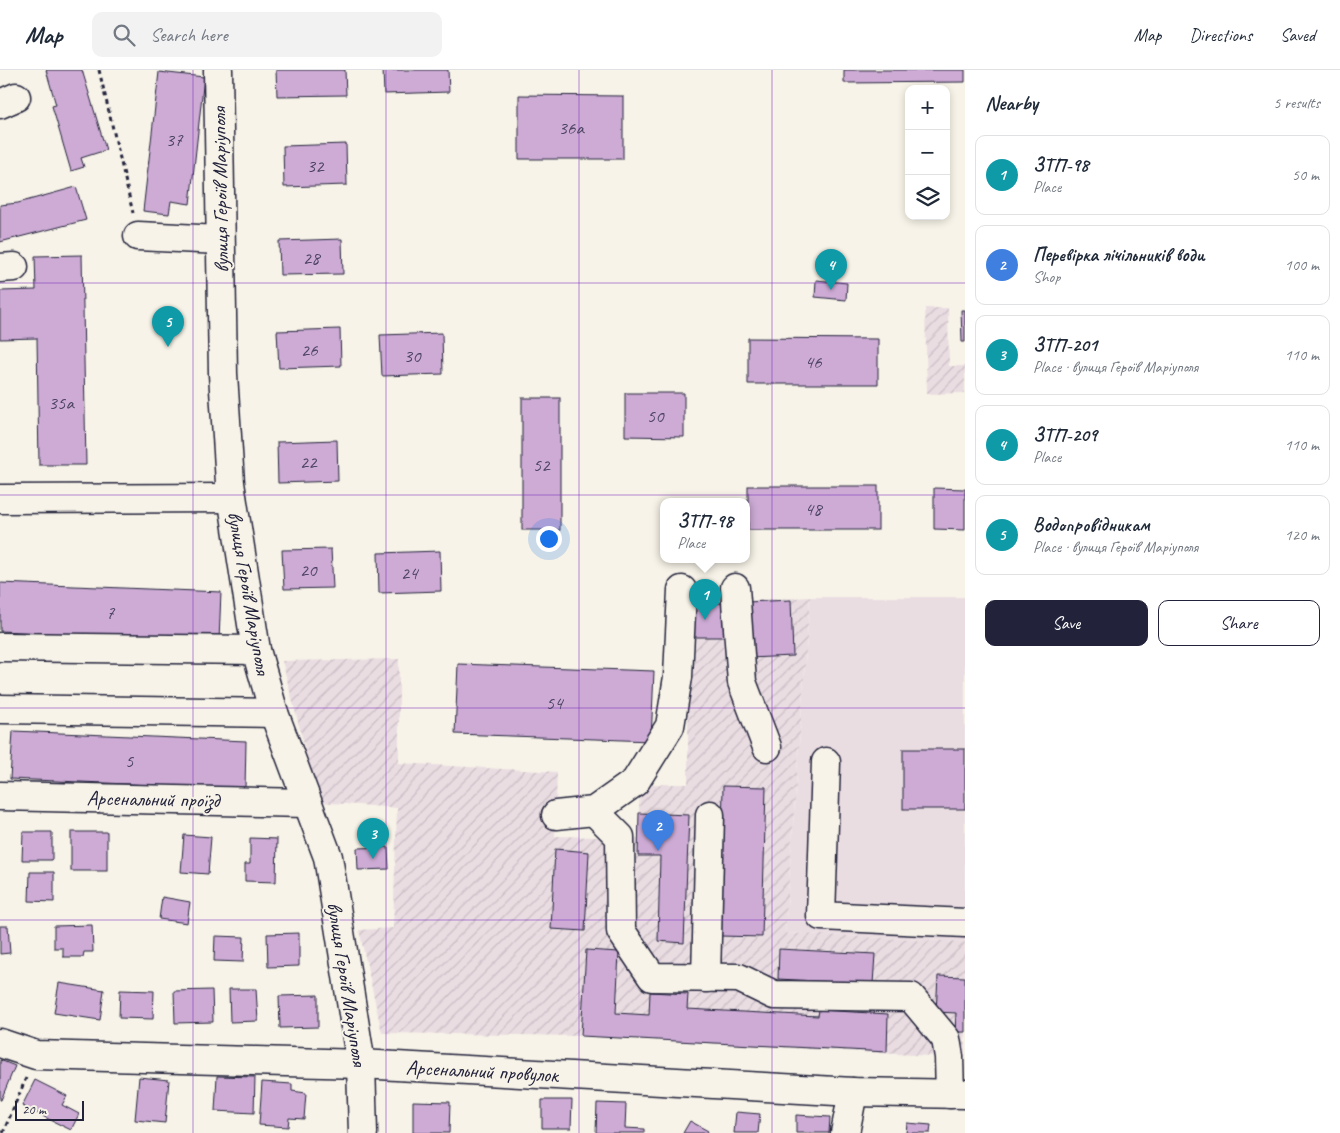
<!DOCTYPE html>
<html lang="en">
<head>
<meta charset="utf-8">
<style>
	:root { --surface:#fff; --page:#f2f2f3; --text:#1f2937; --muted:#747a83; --line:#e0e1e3; --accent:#22223b }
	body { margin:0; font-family:Caveat,sans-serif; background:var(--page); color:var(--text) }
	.controls { position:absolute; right:15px; top:15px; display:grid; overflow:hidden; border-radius:10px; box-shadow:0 2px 8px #0003 }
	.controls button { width:45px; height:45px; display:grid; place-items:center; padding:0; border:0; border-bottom:1px solid var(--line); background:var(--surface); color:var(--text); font:25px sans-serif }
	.scale { position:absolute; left:15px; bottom:12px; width:69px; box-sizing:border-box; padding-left:5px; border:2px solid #22223b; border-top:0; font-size:14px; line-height:18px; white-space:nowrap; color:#22223b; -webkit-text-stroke:4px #f7f3e8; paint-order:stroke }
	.you { position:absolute; left:548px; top:468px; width:18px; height:18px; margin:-12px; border:4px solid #fff; border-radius:50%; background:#1a73e8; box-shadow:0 0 0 8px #1a73e833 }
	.badge { display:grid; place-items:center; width:32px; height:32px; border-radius:50%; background:var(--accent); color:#fff; font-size:16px; font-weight:700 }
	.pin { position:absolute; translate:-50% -41px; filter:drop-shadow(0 1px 2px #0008) }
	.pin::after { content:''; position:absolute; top:26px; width:18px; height:15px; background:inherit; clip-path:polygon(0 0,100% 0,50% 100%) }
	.popup { position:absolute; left:660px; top:428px; width:90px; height:65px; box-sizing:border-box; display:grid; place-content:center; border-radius:10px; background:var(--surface); filter:drop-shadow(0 1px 4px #0005); font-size:16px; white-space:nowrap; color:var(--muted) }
	.popup b { font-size:19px; color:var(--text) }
	.popup::after { content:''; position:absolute; left:50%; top:100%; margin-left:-10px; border:10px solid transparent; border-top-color:var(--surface) }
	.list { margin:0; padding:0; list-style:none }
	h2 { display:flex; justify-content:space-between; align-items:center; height:65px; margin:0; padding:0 20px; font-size:21px }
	h2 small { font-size:16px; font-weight:400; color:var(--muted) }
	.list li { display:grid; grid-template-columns:32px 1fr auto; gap:15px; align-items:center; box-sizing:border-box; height:80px; margin:0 10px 10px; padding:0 10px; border:1px solid var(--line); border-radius:10px }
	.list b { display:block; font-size:19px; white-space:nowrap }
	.list p { margin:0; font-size:16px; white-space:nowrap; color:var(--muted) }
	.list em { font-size:16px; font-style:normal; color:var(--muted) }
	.actions { display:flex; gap:10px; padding:15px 20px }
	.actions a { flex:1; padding:11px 0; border:1px solid var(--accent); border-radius:10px; text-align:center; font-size:18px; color:var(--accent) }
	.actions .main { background:var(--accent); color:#fff }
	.icon { flex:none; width:28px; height:28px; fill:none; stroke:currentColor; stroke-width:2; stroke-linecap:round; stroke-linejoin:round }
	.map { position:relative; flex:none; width:965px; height:1063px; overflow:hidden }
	header { display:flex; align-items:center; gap:30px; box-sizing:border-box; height:70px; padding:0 25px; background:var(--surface); border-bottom:1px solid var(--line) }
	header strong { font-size:24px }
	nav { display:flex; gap:28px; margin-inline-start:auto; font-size:18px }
	.search { width:350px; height:45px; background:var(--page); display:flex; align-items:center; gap:12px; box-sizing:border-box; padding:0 18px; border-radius:10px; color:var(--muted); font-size:19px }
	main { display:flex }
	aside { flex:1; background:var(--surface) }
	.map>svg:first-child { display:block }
</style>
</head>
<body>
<header>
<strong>Map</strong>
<div class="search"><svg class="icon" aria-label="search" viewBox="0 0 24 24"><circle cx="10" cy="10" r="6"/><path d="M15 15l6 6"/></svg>Search here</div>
<nav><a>Map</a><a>Directions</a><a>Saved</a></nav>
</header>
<main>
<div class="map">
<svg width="965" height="1063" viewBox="0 0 965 1063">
	<defs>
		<pattern id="industrial-furrows" width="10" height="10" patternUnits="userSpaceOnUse" patternTransform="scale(1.25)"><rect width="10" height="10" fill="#eadde2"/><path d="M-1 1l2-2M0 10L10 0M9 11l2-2" fill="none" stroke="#c8bdc3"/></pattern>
	</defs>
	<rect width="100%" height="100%" fill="#f7f3e8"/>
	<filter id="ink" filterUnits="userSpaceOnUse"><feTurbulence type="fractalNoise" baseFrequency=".02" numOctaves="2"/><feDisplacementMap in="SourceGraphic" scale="10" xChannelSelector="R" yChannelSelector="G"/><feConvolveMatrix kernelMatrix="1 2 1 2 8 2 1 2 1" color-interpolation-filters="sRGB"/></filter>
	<g filter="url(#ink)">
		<polygon fill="#eadde2" points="810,527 965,527 965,872 785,863"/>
		<g fill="url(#industrial-furrows)">
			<polygon points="925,238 948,238 949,296 965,296 965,323 927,324"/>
			<polygon points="810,527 785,863 965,872 965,988 581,966 382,963 359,860 393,858 397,738 319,732 282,591 399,589 399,693 557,702 555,766 638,768 640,714 688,714 688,534"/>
		</g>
		<g fill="#cdabd5" stroke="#22223b">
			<polygon points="46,0 82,0 106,80 81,88 84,97 71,101 52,36 56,35"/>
			<polygon points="276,0 345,0 346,25 277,26"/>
			<polygon points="383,0 448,0 449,22 384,24"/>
			<polygon points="844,0 965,0 965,12 844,13"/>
			<polygon points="159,2 204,7 190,134 171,131 169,144 143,141"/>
			<polygon points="519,25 623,26 623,89 519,89"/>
			<polygon points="346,74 347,115 284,117 283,76"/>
			<polygon points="76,117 86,150 0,172 0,135 18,133"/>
			<polygon points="342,169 343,204 280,205 279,171"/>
			<polygon points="82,185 86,395 39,395 37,268 0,269 0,221 36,220 35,186"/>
			<polygon points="816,210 847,213 846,230 815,227"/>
			<polygon points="961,240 965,240 965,272 962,272"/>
			<polygon points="340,259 341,296 279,298 277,261"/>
			<polygon points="442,263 443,304 382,306 380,265"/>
			<polygon points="748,268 878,269 878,314 748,314"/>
			<polygon points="625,323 684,323 684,367 625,366"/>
			<rect x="522" y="328" width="38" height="132"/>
			<polygon points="337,370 338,411 278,413 277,372"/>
			<rect x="748" y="416" width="130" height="44"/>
			<polygon points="934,418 965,419 965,460 934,459"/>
			<polygon points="331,479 333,518 284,519 282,480"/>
			<polygon points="440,481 441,521 379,523 378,483"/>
			<polygon points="0,513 221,522 219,571 0,561"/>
			<polygon points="791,530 793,586 749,588 747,532"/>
			<polygon points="722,533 724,567 687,567 688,534"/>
			<polygon points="458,594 654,601 651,671 455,664"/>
			<polygon points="13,661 246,671 245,719 10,709"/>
			<rect x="903" y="679" width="62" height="60"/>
			<polygon points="723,716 766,717 762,867 720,866"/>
			<polygon points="639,743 689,745 684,873 658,871 660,786 638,786"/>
			<polygon points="23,762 52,762 52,790 22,790"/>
			<rect x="71" y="762" width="36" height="39"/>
			<polygon points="184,765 211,767 208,804 181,802"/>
			<polygon points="250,768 277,769 276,812 245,811 245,794 250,794"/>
			<polygon points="388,777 389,799 358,800 357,778"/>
			<polygon points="555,779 589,782 585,861 551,859"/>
			<polygon points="30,802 54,802 54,832 29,831"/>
			<polygon points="162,827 190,832 187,853 159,849"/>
			<polygon points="92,855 93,882 84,882 83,887 63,887 63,878 54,878 54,856"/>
			<polygon points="0,856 8,856 10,883 0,884"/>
			<polygon points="299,863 299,896 268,897 267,864"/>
			<polygon points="215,866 244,867 243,892 214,891"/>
			<polygon points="779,879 875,884 873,914 778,909"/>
			<polygon points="586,880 619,882 616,943 649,945 650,922 688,924 687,939 818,946 819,940 888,944 887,982 581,966"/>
			<polygon points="938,906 965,907 965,962 955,962 956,943 936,942"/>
			<polygon points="59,913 104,920 100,950 54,943"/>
			<polygon points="229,919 256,919 258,951 230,952"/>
			<polygon points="120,920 154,921 153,949 119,948"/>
			<polygon points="212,920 213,952 175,953 174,921"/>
			<polygon points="318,925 318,957 280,958 279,926"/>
			<polygon points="0,990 15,996 1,1030 0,1030"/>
			<polygon points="217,1006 255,1007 254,1043 215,1041"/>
			<polygon points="139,1007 169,1010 165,1053 135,1050"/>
			<polygon points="35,1010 67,1026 62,1035 79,1044 71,1060 22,1036"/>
			<polygon points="262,1012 292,1014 292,1021 306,1023 304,1049 289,1048 288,1057 259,1055"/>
			<polygon points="542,1030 572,1030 571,1058 542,1058"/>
			<polygon points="413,1031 450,1032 449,1063 413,1063"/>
			<polygon points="597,1033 626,1034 625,1058 644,1059 644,1063 596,1063"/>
			<polygon points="736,1042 760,1044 758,1063 734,1063"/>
			<polygon points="796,1045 830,1047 829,1063 796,1063"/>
			<polygon points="690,1051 708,1061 707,1063 683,1063"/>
			<polygon points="907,1053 931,1055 930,1063 906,1063"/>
		</g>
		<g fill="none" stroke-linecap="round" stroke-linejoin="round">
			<defs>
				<g id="minor">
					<polyline points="218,0 223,304 230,413 256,580 274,643 328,787 361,994 363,1063"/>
					<polyline points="0,34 16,27"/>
					<polyline points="138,166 220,170"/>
					<polyline points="0,198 14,197"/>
					<polyline points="0,429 232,428"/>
					<polyline points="735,518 742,612 767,677"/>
					<polyline points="0,577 256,580"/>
					<polyline points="0,639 274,643"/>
					<polyline points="826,692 821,846 965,853"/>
					<polyline points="0,726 307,733"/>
					<polyline points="594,741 620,767 621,861 652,907 739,908 774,925 911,927 946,969 949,987 950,1024"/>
					<polyline points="556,745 594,741 635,712 670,656 678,607 682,520"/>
					<polyline points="706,908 710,745"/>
					<polyline points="0,973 36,985 361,994 853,1022 965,1024"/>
					<polyline points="845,1063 853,1022"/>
				</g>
			</defs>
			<use href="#minor" stroke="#22223b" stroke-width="31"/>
			<g stroke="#22223b" stroke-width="3" stroke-dasharray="4 4" stroke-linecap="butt">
				<polyline points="99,0 133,143"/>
				<polyline points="3,1063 26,1008"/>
			</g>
			<use href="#minor" stroke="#f7f3e8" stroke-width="28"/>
		</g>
	</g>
	<path fill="none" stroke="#7b2cbf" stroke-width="1" stroke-opacity="0.55" d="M193 0V1063M386 0V1063M579 0V1063M772 0V1063M0 213H965M0 425H965M0 638H965M0 850H965"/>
	<g text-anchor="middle" stroke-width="4" stroke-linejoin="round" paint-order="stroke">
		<g font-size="19" fill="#4d4462">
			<text x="571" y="64">36а</text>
			<text x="174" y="76">37</text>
			<text x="315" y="102">32</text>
			<text x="311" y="194">28</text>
			<text x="309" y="286">26</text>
			<text x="412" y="292">30</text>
			<text x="813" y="298">46</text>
			<text x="61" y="339">35а</text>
			<text x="655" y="352">50</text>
			<text x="308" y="398">22</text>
			<text x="541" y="401">52</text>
			<text x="813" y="445">48</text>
			<text x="308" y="506">20</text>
			<text x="409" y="509">24</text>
			<text x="110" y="549">7</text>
			<text x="554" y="639">54</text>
			<text x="129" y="697">5</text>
		</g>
		<g font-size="21" fill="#22223b" stroke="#f7f3e8">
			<text transform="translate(220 120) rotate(-91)" y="7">вулиця Героїв Маріуполя</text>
			<text transform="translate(249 523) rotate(80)" y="7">вулиця Героїв Маріуполя</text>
			<text transform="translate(153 729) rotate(1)" y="7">Арсенальний проїзд</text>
			<text transform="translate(347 914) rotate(81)" y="7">вулиця Героїв Маріуполя</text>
			<text transform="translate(482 1001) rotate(3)" y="7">Арсенальний провулок</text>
		</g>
	</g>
</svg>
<div class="controls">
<button>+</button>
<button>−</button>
<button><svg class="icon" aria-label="layers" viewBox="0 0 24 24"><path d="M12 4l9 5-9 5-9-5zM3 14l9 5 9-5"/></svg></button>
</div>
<div class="scale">20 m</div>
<div class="you"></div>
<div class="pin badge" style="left:705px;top:550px;background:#0f9aa8">1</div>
<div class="popup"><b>ЗТП-98</b>Place</div>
<div class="pin badge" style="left:658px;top:781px;background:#3f7fe0">2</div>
<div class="pin badge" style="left:373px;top:789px;background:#0f9aa8">3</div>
<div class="pin badge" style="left:831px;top:220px;background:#0f9aa8">4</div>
<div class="pin badge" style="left:168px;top:277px;background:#0f9aa8">5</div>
</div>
<aside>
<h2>Nearby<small>5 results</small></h2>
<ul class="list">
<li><span class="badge" style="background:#0f9aa8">1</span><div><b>ЗТП-98</b><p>Place</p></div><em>50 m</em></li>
<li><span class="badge" style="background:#3f7fe0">2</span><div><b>Перевірка лічільників води</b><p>Shop</p></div><em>100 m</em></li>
<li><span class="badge" style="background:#0f9aa8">3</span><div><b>ЗТП-201</b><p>Place · вулиця Героїв Маріуполя</p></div><em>110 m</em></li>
<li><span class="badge" style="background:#0f9aa8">4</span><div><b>ЗТП-209</b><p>Place</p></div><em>110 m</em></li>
<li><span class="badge" style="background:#0f9aa8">5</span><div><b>Водопровідникам</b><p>Place · вулиця Героїв Маріуполя</p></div><em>120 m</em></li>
</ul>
<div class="actions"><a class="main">Save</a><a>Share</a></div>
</aside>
</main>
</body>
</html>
